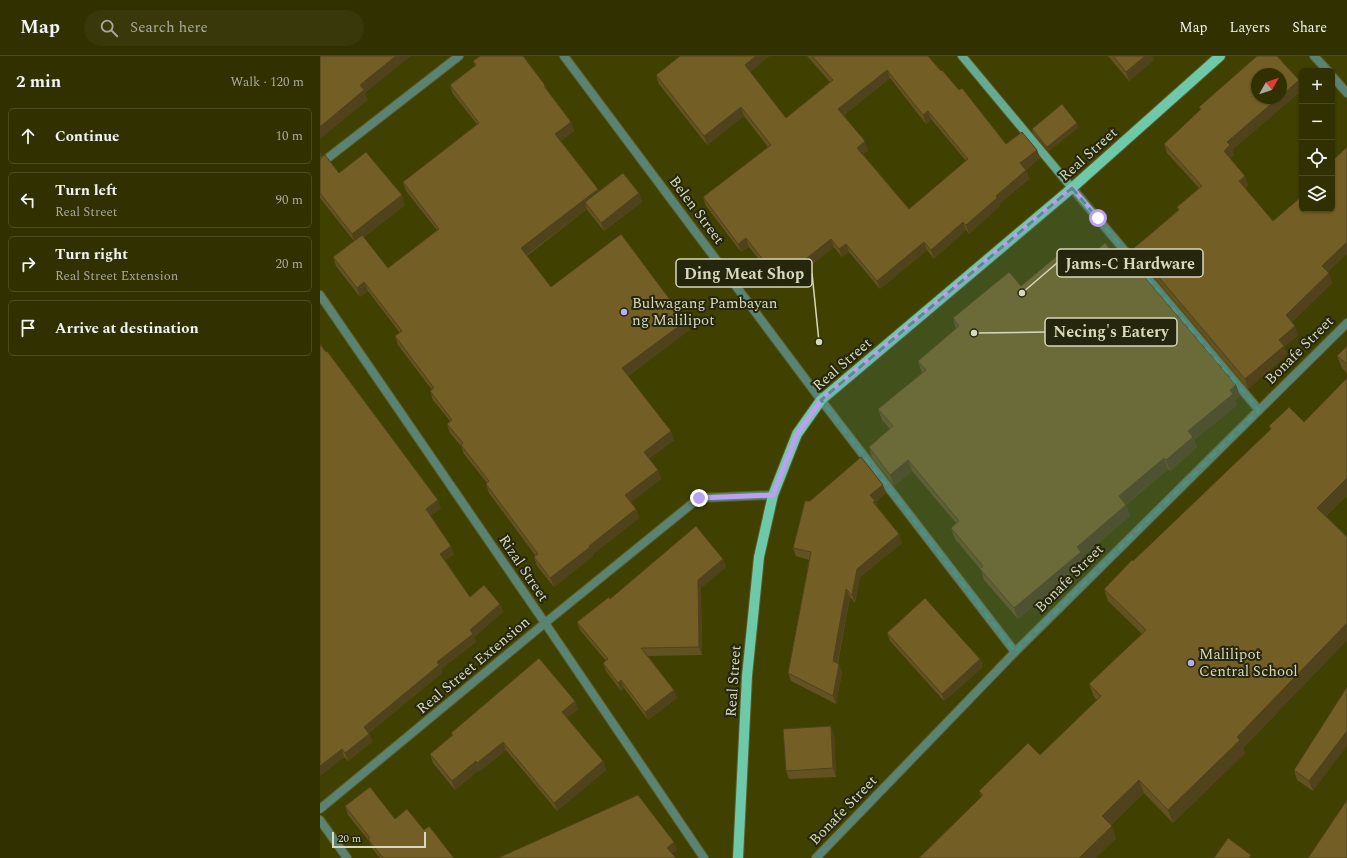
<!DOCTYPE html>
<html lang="en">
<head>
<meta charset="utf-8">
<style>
	:root { --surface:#303000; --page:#38380a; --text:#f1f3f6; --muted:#a8a999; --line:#4b4b22 }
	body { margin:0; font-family:Spectral,serif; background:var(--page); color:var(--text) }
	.controls { position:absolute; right:12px; top:12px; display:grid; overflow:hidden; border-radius:6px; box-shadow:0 1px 3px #0004 }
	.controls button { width:36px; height:36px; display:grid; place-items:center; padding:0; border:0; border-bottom:1px solid var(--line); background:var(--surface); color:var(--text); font:20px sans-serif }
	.compass { position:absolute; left:931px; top:12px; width:36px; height:36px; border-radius:50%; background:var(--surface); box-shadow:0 1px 3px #0004; rotate:50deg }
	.scale { position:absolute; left:12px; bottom:10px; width:94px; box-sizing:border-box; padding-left:4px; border:2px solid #d7d9bc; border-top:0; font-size:11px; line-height:14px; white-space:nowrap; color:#d7d9bc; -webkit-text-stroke:3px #25260d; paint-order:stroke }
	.stop { position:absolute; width:12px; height:12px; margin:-9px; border:3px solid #bca0f2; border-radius:50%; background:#fff }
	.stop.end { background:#bca0f2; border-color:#fff; box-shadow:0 1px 4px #0008 }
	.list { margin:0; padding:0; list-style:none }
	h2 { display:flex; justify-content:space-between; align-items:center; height:52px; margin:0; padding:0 16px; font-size:17px }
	h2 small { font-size:13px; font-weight:400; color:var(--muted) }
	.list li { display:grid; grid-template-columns:26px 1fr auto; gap:12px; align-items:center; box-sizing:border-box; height:56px; margin:0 8px 8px; padding:0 8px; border:1px solid var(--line); border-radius:6px }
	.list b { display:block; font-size:15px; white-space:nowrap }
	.list p { margin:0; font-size:13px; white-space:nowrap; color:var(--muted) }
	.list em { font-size:13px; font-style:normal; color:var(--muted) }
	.icon { flex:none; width:22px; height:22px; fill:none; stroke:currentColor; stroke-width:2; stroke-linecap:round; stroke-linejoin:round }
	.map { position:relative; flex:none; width:1027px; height:802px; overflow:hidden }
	header { display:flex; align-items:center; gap:24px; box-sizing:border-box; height:56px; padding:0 20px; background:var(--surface); border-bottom:1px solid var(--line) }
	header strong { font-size:19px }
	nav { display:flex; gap:22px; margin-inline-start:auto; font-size:14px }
	.search { width:280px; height:36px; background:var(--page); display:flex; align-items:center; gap:10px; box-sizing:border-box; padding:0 14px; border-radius:22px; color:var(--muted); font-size:15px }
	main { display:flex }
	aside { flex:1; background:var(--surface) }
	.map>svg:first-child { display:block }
</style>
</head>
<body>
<header>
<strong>Map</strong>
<div class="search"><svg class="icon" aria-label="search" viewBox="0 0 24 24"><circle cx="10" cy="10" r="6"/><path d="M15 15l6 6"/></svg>Search here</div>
<nav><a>Map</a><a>Layers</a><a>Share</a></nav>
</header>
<main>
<aside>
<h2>2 min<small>Walk · 120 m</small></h2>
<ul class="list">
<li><svg class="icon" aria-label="ahead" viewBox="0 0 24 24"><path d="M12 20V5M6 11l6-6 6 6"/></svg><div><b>Continue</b></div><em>10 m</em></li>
<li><svg class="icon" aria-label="left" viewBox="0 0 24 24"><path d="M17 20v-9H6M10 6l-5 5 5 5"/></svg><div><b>Turn left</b><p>Real Street</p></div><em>90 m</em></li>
<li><svg class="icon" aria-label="right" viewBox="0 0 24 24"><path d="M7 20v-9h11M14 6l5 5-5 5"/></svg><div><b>Turn right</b><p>Real Street Extension</p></div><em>20 m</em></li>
<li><svg class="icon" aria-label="arrive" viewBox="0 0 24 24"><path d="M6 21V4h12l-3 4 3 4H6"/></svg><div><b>Arrive at destination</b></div></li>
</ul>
</aside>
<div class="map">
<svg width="1027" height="802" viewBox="0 0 1027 802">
	<rect width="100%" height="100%" fill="#404000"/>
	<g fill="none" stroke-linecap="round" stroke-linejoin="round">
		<defs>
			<g id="street">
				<polyline points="244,0 501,344 695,596"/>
				<polyline points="994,0 1008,15"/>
				<polyline points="1012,20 1027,37"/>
				<polyline points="0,108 139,0"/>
				<polyline points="752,132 939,354"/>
				<polyline points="0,239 225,567 384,802"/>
				<polyline points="0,753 225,567 379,442 453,439"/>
				<polyline points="0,764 27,802"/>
				<polyline points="496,802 695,596 1027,267"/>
			</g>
			<polyline id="secondary" points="642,0 752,132"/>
			<polyline id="primary" points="418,802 427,620 439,501 453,439 477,378 501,344 752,132 900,0"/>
		</defs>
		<use href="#street" stroke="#5b5c22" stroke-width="10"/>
		<use href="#secondary" stroke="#5b5c22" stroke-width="10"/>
		<use href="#primary" stroke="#5b5c22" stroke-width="12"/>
		<use href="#street" stroke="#5a8374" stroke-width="8"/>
		<use href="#secondary" stroke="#66aa93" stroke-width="8"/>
		<use href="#primary" stroke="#6ec8aa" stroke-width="10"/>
	</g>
	<g fill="#635221" fill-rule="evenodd">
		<path d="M487 0H608L621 15 639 34 686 88 717 94 720 102 706 114 709 123 679 148 680 150 649 178 646 174 614 203 607 194 560 233 529 196 522 201 514 191 462 232 429 191 421 196 386 150 383 141 448 91 424 60 387 89 339 28 336 19 430 16 466 62 510 26ZM570 22 606 68 611 63 646 105 589 153 543 98 548 94 524 59Z"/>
		<polygon points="788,0 832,0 834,4 809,25"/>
		<polygon points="153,5 225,29 228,36 251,66 254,75 241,85 278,133 279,135 319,137 322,146 284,175 268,155 267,153 207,200 231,231 366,265 369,274 308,320 354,384 329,403 338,414 341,423 311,446 316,453 319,462 273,498 273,500 234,531 217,510 214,501 215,499 169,437 166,428 167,427 144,398 141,390 130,377 127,368 130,365 113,344 110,335 112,334 78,289 75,280 80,277 48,235 40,241 16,210 13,201 34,185 0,142 0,103 19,117 85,149 44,181 68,212 117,174 86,135 83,126 157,68 133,38 130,29 155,10"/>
		<polygon points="982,34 912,94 914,99 910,102 928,129 925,132 953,165 1008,216 1012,227 972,266 978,279 964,291 967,299 928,333 818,202 814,192 858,154 857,151 879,132 847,97 844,88 880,54 879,51"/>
		<polygon points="759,71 729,95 713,77 712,73"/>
		<polygon points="799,204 916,329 920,340 915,344 917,349 874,384 877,391 850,415 848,413 806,449 810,460 763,500 765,507 698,563 664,524 661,514 635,483 631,472 636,467 592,415 574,430 552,402 549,391 570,373 562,364 558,353 602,317 598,305 636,273 633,262 701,230"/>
		<polygon points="0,288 121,452 110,460 134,498 125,504 150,541 180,548 183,556 154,581 156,586 121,613 122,617 49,677 52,686 28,705 24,701 0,720"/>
		<polygon points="1027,290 1027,317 1022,312 1017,300"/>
		<polygon points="1027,322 1027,439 1006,460 1027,481 1027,584 923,692 925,697 853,767 824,737 791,769 792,770 796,783 661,740 659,735 720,699 777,644 774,641 769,628 822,578 788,545 784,533 950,374 949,370 984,366"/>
		<polygon points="566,437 556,446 558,452 579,478 582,487 540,521 535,547 530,541 518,607 522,616 516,648 471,625 468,617 489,504 476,500 473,492 490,445"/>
		<polygon points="403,503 406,511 381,532 382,599 328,600 354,634 357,642 328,664 304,632 301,635 286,615 283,607 286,605 260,574 257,566 290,543"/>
		<polygon points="567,577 660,603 663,611 624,645 570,585"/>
		<polygon points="1027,631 993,735 977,724 974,714"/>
		<polygon points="255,645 258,653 247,662 283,705 286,714 237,755 186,694 160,715 159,714 135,734 113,707 110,698 132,679 131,677"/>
		<polygon points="514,679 516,721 469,723 466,715"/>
		<polygon points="25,750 75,763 104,774 134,802 60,802 52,792 49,785 28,759"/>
	</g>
	<g fill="#50421b">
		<polygon points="76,0 91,0 45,37 48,44 0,83 0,71 40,29"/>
		<polygon points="436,0 450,0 428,18 425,9"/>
		<polygon points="825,0 832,0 834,4 809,25 806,16"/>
		<polygon points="567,14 570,22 521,61 518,53"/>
		<polygon points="979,24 982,34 912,94 914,99 908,104 904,95 907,86 958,42 961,42 961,40"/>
		<polygon points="421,51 424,60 387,89 384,80"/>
		<polygon points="608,55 611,63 606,68 603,59"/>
		<polygon points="251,66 254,75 239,87 235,78"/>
		<polygon points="757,67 759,71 729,95 727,91"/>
		<polygon points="545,85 548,94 540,100 537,92"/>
		<polygon points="0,94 2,99 0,101"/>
		<polygon points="717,94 720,102 703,116 700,107"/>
		<polygon points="706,114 709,123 679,148 680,150 649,178 646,169 676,140"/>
		<polygon points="925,120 928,129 922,135 919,125"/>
		<polygon points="278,133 281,142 265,146 267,153 204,201 201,192"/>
		<polygon points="319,137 322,146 284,175 281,167"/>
		<polygon points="82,139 85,149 35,188 32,178"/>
		<polygon points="643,166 646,174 614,203 611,194"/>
		<polygon points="426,182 429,191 421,196 418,188"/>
		<polygon points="511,183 514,191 462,232 459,224"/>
		<polygon points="604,186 607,194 560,233 557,225"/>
		<polygon points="1027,186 1027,198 1005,219 1002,210"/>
		<polygon points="526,188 529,196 522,201 519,193"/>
		<polygon points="1009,217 1012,227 969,269 966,259"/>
		<polygon points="44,226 48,235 40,241 37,232"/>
		<polygon points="366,265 369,274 306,321 302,312"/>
		<polygon points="975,270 978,279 964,291 967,299 928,333 925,323 959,284"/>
		<polygon points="916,329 920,340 915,344 917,349 874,384 877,391 850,415 846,404 868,375"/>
		<polygon points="351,375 354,384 327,405 324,396"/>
		<polygon points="844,402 848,413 803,451 799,440"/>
		<polygon points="588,404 592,415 574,430 570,419"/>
		<polygon points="338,414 341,423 309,448 305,439"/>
		<polygon points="1027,422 1027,439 1002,465 997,452"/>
		<polygon points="563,429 566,437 556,446 558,453 556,455 550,439"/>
		<polygon points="118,444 121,452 108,461 106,453"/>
		<polygon points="806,449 810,460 763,500 765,507 698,563 694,552 757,491"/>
		<polygon points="316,453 319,462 273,498 273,500 234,531 230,522 269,490"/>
		<polygon points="579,478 582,487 540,521 535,547 532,539 537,513"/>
		<polygon points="131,490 134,498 123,506 120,498"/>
		<polygon points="403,503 406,511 381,532 382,599 379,591 378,524"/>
		<polygon points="526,533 530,541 516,613 513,605"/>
		<polygon points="180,548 183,556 154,581 156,586 121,613 122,617 47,679 44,671 150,574"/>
		<polygon points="1027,567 1027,584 923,692 925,697 853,767 848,754 917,681"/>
		<polygon points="660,603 663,611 624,645 622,638"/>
		<polygon points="519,608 522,616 516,648 513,640"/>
		<polygon points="301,624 304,632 301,635 298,627"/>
		<polygon points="354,634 357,642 328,664 325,656"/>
		<polygon points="255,645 258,653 245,664 242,656"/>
		<polygon points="511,670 514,679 516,721 513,712"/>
		<polygon points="1027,675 1027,690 993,735 989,725"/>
		<polygon points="49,678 52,686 28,705 25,697"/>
		<polygon points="183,686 186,694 160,715 157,707"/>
		<polygon points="22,693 24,701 0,720 0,710"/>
		<polygon points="156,705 159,714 135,734 132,725"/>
		<polygon points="283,705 286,714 237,755 234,747"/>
		<polygon points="819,724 824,737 787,773 782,760"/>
		<polygon points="792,770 796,783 776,802 759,802"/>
		<polygon points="354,786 357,794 350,800 347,792"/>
	</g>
	<g fill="#735f26" stroke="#50421b" fill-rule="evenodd">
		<polygon points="0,0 76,0 40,29 44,34 0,71"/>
		<polygon points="160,0 203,0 225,29 224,30 251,66 235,78 278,133 201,192 231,231 301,178 366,265 302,312 351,375 324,396 338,414 305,439 316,453 269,490 270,491 230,522 214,501 218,498 166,428 169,425 141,389 143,387 127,368 132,364 110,335 114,332 75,280 82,275 44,226 37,232 13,201 42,179 68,212 119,173 83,126 159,67 130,29 156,9 153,5"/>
		<path d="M360 0H436L425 9 466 62 513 24 492 0H608L621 15 622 14 639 34 642 32 686 88 702 76 717 94 700 107 706 114 676 140 677 142 646 169 643 166 611 194 604 186 557 225 526 188 519 193 511 183 459 224 426 182 418 188 383 141 451 89 421 51 384 80 336 19ZM567 14 603 59 608 55 648 103 589 153 537 92 545 85 518 53Z"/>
		<polygon points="793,0 825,0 806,16"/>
		<polygon points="937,0 957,0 979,24 961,40 961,18 937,18 937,42 958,42 907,86 910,89 904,95 925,120 919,125 953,165 982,140 982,153 1012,153 1012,105 1027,91 1027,186 1002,210 1009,217 966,259 975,270 959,284 964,290 925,323 814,192 859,154 857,151 882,130 844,88 881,53 879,51"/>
		<polygon points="742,48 757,67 727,91 712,73"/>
		<polygon points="46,96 82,139 32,178 0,137 0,103 5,99 19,117"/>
		<polygon points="303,117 319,137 281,167 265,146"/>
		<polygon points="785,187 799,204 805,198 916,329 910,334 913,338 868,375 873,381 846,404 844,402 799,440 806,449 757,491 761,496 694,552 660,513 663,510 631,472 639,465 588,404 570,419 549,391 573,370 558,353 606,314 598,305 639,270 633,262 689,216 701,230 737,200 751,217"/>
		<polygon points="0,288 6,296 7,295 118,444 106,453 131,490 120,498 150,541 164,529 180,548 150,574 153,578 117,606 119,609 44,671 49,678 25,697 22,693 0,710"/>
		<polygon points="1027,290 1027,308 1017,300"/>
		<polygon points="1027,322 1027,422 997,452 1027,481 1027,567 917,681 920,684 848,754 819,724 782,760 792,770 759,802 599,802 663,739 659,735 708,687 720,699 781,640 769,628 826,574 784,533 812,504 813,505 951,373 949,370 969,351 984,366"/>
		<polygon points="541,401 563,429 550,439 555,445 553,446 579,478 537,513 532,539 526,533 513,605 519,608 513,640 468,617 491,496 473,492 485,445 490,445"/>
		<polygon points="376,470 403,503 378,524 379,591 321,592 354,634 325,656 301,624 298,627 283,607 288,603 257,566 289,541 290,543"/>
		<polygon points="605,542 660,603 622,638 567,577"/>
		<polygon points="219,602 255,645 242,656 283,705 234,747 183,686 157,707 156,705 132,725 110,698 133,679 131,677"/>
		<polygon points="1027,631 1027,675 989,725 974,714"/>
		<polygon points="511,670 513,712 466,715 463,673"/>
		<polygon points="50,731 75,763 87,753 104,774 109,770 134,802 63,802 48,783 50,782 25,750"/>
		<polygon points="318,739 354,786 347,792 356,802 178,802"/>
		<polygon points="1027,744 1027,802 988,802"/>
		<polygon points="908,782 931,799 929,802 894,802"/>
	</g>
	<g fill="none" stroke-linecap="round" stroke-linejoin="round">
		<polyline stroke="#bca0f2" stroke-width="5" points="379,442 453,439 477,378 501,344 752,132 778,162"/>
	</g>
	<path fill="#4b9485" fill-opacity="0.2" stroke="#4b9485" stroke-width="3" stroke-dasharray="8 5" stroke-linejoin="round" d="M752 132 939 354 695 596 501 344Z"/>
	<g fill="#b6acf8" stroke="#25260d" stroke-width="1.5">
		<circle cx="304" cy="256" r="4"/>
		<circle cx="871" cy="607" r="4"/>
	</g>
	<g text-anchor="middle" stroke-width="4" stroke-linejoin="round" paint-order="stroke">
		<g font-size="15" fill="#d7d9bc" stroke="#25260d">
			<text transform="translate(768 98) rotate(-42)" y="5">Real Street</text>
			<text transform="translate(377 154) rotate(53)" y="5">Belen Street</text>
			<text transform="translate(979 294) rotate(-45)" y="5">Bonafe Street</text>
			<text transform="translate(522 308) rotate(-41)" y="5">Real Street</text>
			<text transform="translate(204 512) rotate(56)" y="5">Rizal Street</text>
			<text transform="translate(749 522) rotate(-45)" y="5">Bonafe Street</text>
			<text transform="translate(153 609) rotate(-40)" y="5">Real Street Extension</text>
			<text transform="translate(413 625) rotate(-86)" y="5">Real Street</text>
			<text transform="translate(523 754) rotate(-46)" y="5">Bonafe Street</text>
		</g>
		<g font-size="15" fill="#d7d9bc" stroke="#25260d" text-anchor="start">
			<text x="312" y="252">Bulwagang Pambayan<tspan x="312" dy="17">ng Malilipot</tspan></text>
			<text x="879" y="603">Malilipot<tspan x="879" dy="17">Central School</tspan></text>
		</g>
	</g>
	<path fill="none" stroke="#d7d9bc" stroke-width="1.5" d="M702 237L737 207M499 286L492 217M654 277L725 276"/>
	<g fill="#d7d9bc" stroke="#25260d" stroke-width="1.5">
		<circle cx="702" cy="237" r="4"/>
		<circle cx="499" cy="286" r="4"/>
		<circle cx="654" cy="277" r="4"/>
	</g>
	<g fill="#25260d" stroke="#d7d9bc" stroke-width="1.5">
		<rect x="737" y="193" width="146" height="28" rx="4"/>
		<rect x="356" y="203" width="136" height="28" rx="4"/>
		<rect x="725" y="262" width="132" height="28" rx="4"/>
	</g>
	<g font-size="16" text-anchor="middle" font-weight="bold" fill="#d7d9bc">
		<text x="810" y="213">Jams-C Hardware</text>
		<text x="424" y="223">Ding Meat Shop</text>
		<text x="791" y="281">Necing's Eatery</text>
	</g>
</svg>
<div class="controls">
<button>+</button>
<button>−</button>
<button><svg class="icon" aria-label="locate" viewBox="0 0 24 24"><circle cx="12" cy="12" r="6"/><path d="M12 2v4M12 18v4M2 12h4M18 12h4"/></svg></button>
<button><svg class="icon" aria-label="layers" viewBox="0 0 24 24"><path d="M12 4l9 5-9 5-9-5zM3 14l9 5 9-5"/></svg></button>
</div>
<svg class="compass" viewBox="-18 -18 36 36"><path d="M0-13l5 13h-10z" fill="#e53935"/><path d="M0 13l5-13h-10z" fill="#a8a999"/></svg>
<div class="scale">20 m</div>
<div class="stop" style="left:778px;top:162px"></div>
<div class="stop end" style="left:379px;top:442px"></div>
</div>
</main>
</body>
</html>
